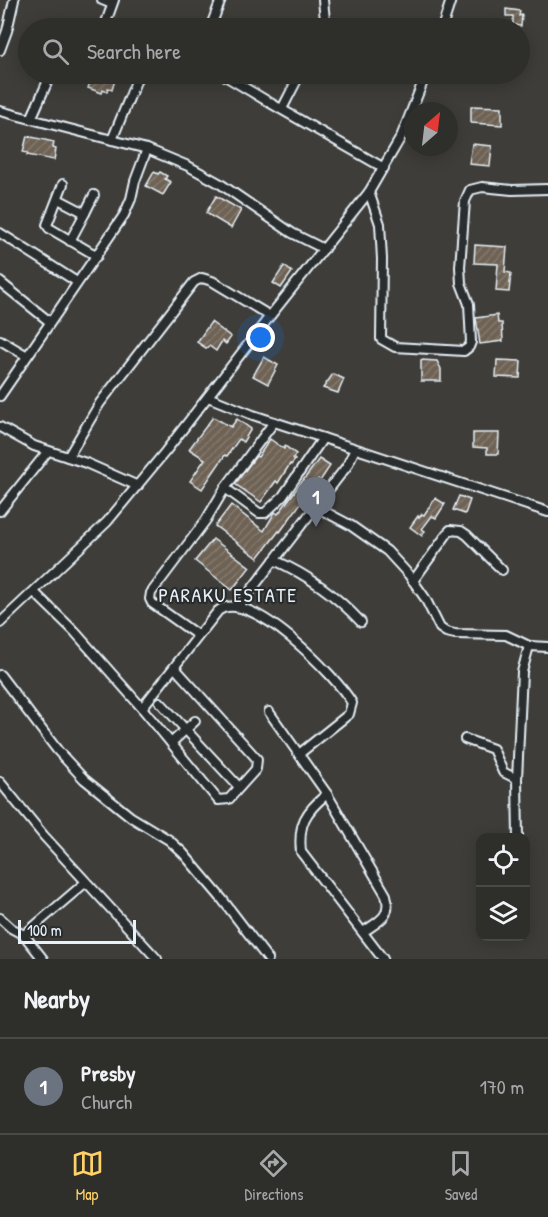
<!DOCTYPE html>
<html lang="en">
<head>
<meta charset="utf-8">
<style>
	:root { --surface:#2e2e2b; --page:#363633; --text:#f1f3f6; --muted:#a7a8a9; --line:#494a47; --accent:#ffd166 }
	body { margin:0; font-family:"Patrick Hand",sans-serif; background:var(--page); color:var(--text) }
	.controls { position:absolute; right:18px; bottom:18px; display:grid; overflow:hidden; border-radius:12px; box-shadow:0 3px 15px #0003 }
	.controls button { width:54px; height:54px; display:grid; place-items:center; padding:0; border:0; border-bottom:2px solid var(--line); background:var(--surface); color:var(--text); font:30px sans-serif }
	.compass { position:absolute; left:404px; top:102px; width:54px; height:54px; border-radius:50%; background:var(--surface); box-shadow:0 3px 15px #0003; rotate:28deg }
	.scale { position:absolute; left:18px; bottom:15px; width:118px; box-sizing:border-box; padding-left:6px; border:3px solid #e8f1f8; border-top:0; font-size:16px; line-height:21px; white-space:nowrap; color:#e8f1f8; -webkit-text-stroke:4px #2a2d2e; paint-order:stroke }
	.you { position:absolute; left:261px; top:338px; width:21px; height:21px; margin:-15px; border:4px solid #fff; border-radius:50%; background:#1a73e8; box-shadow:0 0 0 9px #1a73e833 }
	.badge { display:grid; place-items:center; width:39px; height:39px; border-radius:50%; background:var(--accent); color:#fff; font-size:20px; font-weight:700 }
	.pin { position:absolute; translate:-50% -50px; filter:drop-shadow(0 2px 3px #0008) }
	.pin::after { content:''; position:absolute; top:32px; width:21px; height:18px; background:inherit; clip-path:polygon(0 0,100% 0,50% 100%) }
	.list { margin:0; padding:0; list-style:none }
	h2 { display:flex; justify-content:space-between; align-items:center; height:78px; margin:0; padding:0 24px; font-size:26px }
	h2 small { font-size:20px; font-weight:400; color:var(--muted) }
	.list li { display:grid; grid-template-columns:39px 1fr auto; gap:18px; align-items:center; box-sizing:border-box; height:96px; padding:0 24px; border-top:2px solid var(--line) }
	.list b { display:block; font-size:22px; white-space:nowrap }
	.list p { margin:0; font-size:20px; white-space:nowrap; color:var(--muted) }
	.list em { font-size:20px; font-style:normal; color:var(--muted) }
	.icon { flex:none; width:33px; height:33px; fill:none; stroke:currentColor; stroke-width:2; stroke-linecap:round; stroke-linejoin:round }
	.map { position:relative; flex:none; width:548px; height:959px; overflow:hidden }
	.search { position:absolute; background:var(--surface); box-shadow:0 3px 15px #0003; left:18px; right:18px; top:18px; height:66px; display:flex; align-items:center; gap:15px; box-sizing:border-box; padding:0 21px; border-radius:33px; color:var(--muted); font-size:22px }
	.sheet { height:174px; background:var(--surface) }
	nav { display:flex; justify-content:space-around; align-items:center; box-sizing:border-box; height:84px; border-top:2px solid var(--line); background:var(--surface); font-size:16px; color:var(--muted) }
	nav a { display:grid; justify-items:center; gap:3px }
	nav .on { color:var(--accent) }
	.map>svg:first-child { display:block }
</style>
</head>
<body>
<div class="map">
<svg width="548" height="959" viewBox="0 0 548 959">
	<defs>
		<pattern id="building-hatch" width="6" height="6" patternUnits="userSpaceOnUse" patternTransform="scale(1.5)"><rect width="6" height="6" fill="#6e6254"/><path d="M-1 1l2-2M0 6l6-6M5 7l2-2" fill="none" stroke="#83796d"/></pattern>
	</defs>
	<rect width="100%" height="100%" fill="#3e3d39"/>
	<filter id="ink" filterUnits="userSpaceOnUse"><feTurbulence type="fractalNoise" baseFrequency=".0167" numOctaves="2"/><feDisplacementMap in="SourceGraphic" scale="12" xChannelSelector="R" yChannelSelector="G"/><feConvolveMatrix kernelMatrix="1 2 1 2 8 2 1 2 1" color-interpolation-filters="sRGB"/></filter>
	<g filter="url(#ink)">
		<g fill="url(#building-hatch)" stroke="#e8f1f8" stroke-width="1.5">
			<polygon points="506,9 520,11 519,16 522,15 521,26 513,25 513,16 506,16"/>
			<polygon points="93,74 112,74 110,79 115,80 112,90 108,88 107,92 103,90 102,93 88,88"/>
			<polygon points="471,106 502,107 502,125 471,123"/>
			<polygon points="27,136 54,142 53,148 56,149 54,160 27,155 28,153 23,152"/>
			<polygon points="472,144 492,146 490,166 469,164"/>
			<polygon points="154,172 158,174 160,172 167,176 165,179 171,182 163,195 146,186"/>
			<polygon points="216,196 241,210 231,228 206,213"/>
			<polygon points="475,245 507,247 505,272 511,273 509,292 496,291 498,264 474,263"/>
			<polygon points="284,266 292,272 281,288 273,283"/>
			<polygon points="497,315 498,323 502,323 503,341 480,344 476,318"/>
			<polygon points="211,322 231,337 226,344 222,341 216,351 209,346 206,348 197,342"/>
			<polygon points="264,357 278,365 268,384 253,376"/>
			<polygon points="421,360 437,361 441,369 441,381 421,381"/>
			<polygon points="497,360 521,361 520,378 496,377"/>
			<polygon points="333,374 344,379 338,393 323,388"/>
			<polygon points="213,417 231,427 237,419 251,429 243,442 239,439 227,456 225,455 202,489 190,481 205,459 189,449"/>
			<polygon points="473,433 499,433 498,454 487,454 487,448 473,447"/>
			<polygon points="270,439 284,449 285,446 296,454 293,458 295,460 291,465 290,464 278,483 276,481 261,502 235,484 256,456 258,457"/>
			<polygon points="319,459 330,466 320,481 318,479 280,532 279,531 258,558 215,526 231,505 264,531 275,512 278,514"/>
			<polygon points="459,496 470,500 465,514 453,510"/>
			<polygon points="435,498 445,504 436,518 432,516 422,529 425,531 422,536 410,527 418,516 419,518 422,514 424,515"/>
			<polygon points="213,539 250,567 232,590 195,561"/>
		</g>
		<g fill="none" stroke-linecap="round" stroke-linejoin="round">
			<defs>
				<g id="minor">
					<polyline points="102,0 112,4"/>
					<polyline points="105,25 114,0"/>
					<polyline points="210,28 221,0"/>
					<polyline points="322,28 325,20 323,0"/>
					<polyline points="442,28 451,0"/>
					<polyline points="0,50 7,31 14,0"/>
					<polyline points="185,74 190,74"/>
					<polyline points="222,74 272,104 384,168"/>
					<polyline points="282,109 300,74"/>
					<polyline points="0,111 147,149 188,166 219,183 292,233 324,249"/>
					<polyline points="31,119 51,74"/>
					<polyline points="112,140 139,74"/>
					<polyline points="63,184 47,225 49,228 97,256"/>
					<polyline points="369,192 380,224 382,259 381,339 395,347 464,351 469,347 471,342 469,304 461,283 460,267 465,201 470,190 482,187 512,190 548,189"/>
					<polyline points="58,199 85,213 70,241"/>
					<polyline points="85,213 94,195"/>
					<polyline points="0,233 77,282"/>
					<polyline points="0,282 50,322"/>
					<polyline points="0,340 27,356"/>
					<polyline points="0,396 124,215 131,199 135,181 147,149"/>
					<polyline points="208,397 253,415 548,512"/>
					<polyline points="0,427 34,446 86,463 138,486"/>
					<polyline points="68,457 100,403 194,282 202,278 212,281 270,316"/>
					<polyline points="225,488 259,513 265,513 283,496 323,438"/>
					<polyline points="316,507 350,525 387,551 409,575 425,598 440,628 446,632 455,634 506,635 529,646 548,647"/>
					<polyline points="0,511 48,451"/>
					<path d="M274 560C308 575 336 595 361 622"/>
					<polyline points="413,581 450,530 461,531 467,535 502,570"/>
					<polyline points="34,592 75,632 142,708 218,800 229,799 256,769 257,759 175,668"/>
					<polyline points="238,607 333,484 347,466 355,449"/>
					<polyline points="0,623 107,522 165,452 270,316 369,192 401,137 426,74"/>
					<polyline points="197,635 152,603 150,599 151,593 206,520 225,488 274,422"/>
					<polyline points="0,675 58,751 84,779 131,817 169,840 183,853 222,899 268,959"/>
					<polyline points="160,702 239,787"/>
					<path d="M142 708 218 611C249 586 337 677 352 703L349 714 299 754"/>
					<path d="M269 712 327 794 386 895C392 917 379 921 363 932"/>
					<polyline points="465,739 493,749 503,772 517,779"/>
					<polyline points="171,743 195,721"/>
					<polyline points="0,782 44,836 157,959"/>
					<path d="M327 794C305 812 298 824 301 852L383 959"/>
					<polyline points="518,838 517,779 522,672 529,646"/>
					<polyline points="0,918 11,928 24,935 43,959"/>
					<polyline points="24,935 86,882"/>
				</g>
			</defs>
			<use href="#minor" stroke="#e8f1f8" stroke-width="12"/>
			<use href="#minor" stroke="#2a2d2e" stroke-width="8"/>
		</g>
	</g>
	<g text-anchor="middle" stroke-width="4.5" stroke-linejoin="round" paint-order="stroke">
		<g font-size="20" letter-spacing="1.5" fill="#e8f1f8" stroke="#2a2d2e">
			<text x="228" y="602">PARAKU ESTATE</text>
		</g>
	</g>
</svg>
<div class="controls">
<button><svg class="icon" aria-label="locate" viewBox="0 0 24 24"><circle cx="12" cy="12" r="6"/><path d="M12 2v4M12 18v4M2 12h4M18 12h4"/></svg></button>
<button><svg class="icon" aria-label="layers" viewBox="0 0 24 24"><path d="M12 4l9 5-9 5-9-5zM3 14l9 5 9-5"/></svg></button>
</div>
<svg class="compass" viewBox="-18 -18 36 36"><path d="M0-13l5 13h-10z" fill="#e53935"/><path d="M0 13l5-13h-10z" fill="#a7a8a9"/></svg>
<div class="scale">100 m</div>
<div class="you"></div>
<div class="pin badge" style="left:316px;top:527px;background:#6b7280">1</div>
<div class="search"><svg class="icon" aria-label="search" viewBox="0 0 24 24"><circle cx="10" cy="10" r="6"/><path d="M15 15l6 6"/></svg>Search here</div>
</div>
<section class="sheet">
<h2>Nearby<small></small></h2>
<ul class="list">
<li><span class="badge" style="background:#6b7280">1</span><div><b>Presby</b><p>Church</p></div><em>170 m</em></li>
</ul>
</section>
<nav>
<a class="on"><svg class="icon" aria-label="map" viewBox="0 0 24 24"><path d="M3 6l6-2 6 2 6-2v14l-6 2-6-2-6 2zM9 4v14M15 6v14"/></svg>Map</a>
<a><svg class="icon" aria-label="directions" viewBox="0 0 24 24"><path d="M12 3l9 9-9 9-9-9zM9 14v-3h6M13 9l2 2-2 2"/></svg>Directions</a>
<a><svg class="icon" aria-label="saved" viewBox="0 0 24 24"><path d="M7 4h10v16l-5-4-5 4z"/></svg>Saved</a>
</nav>
</body>
</html>
